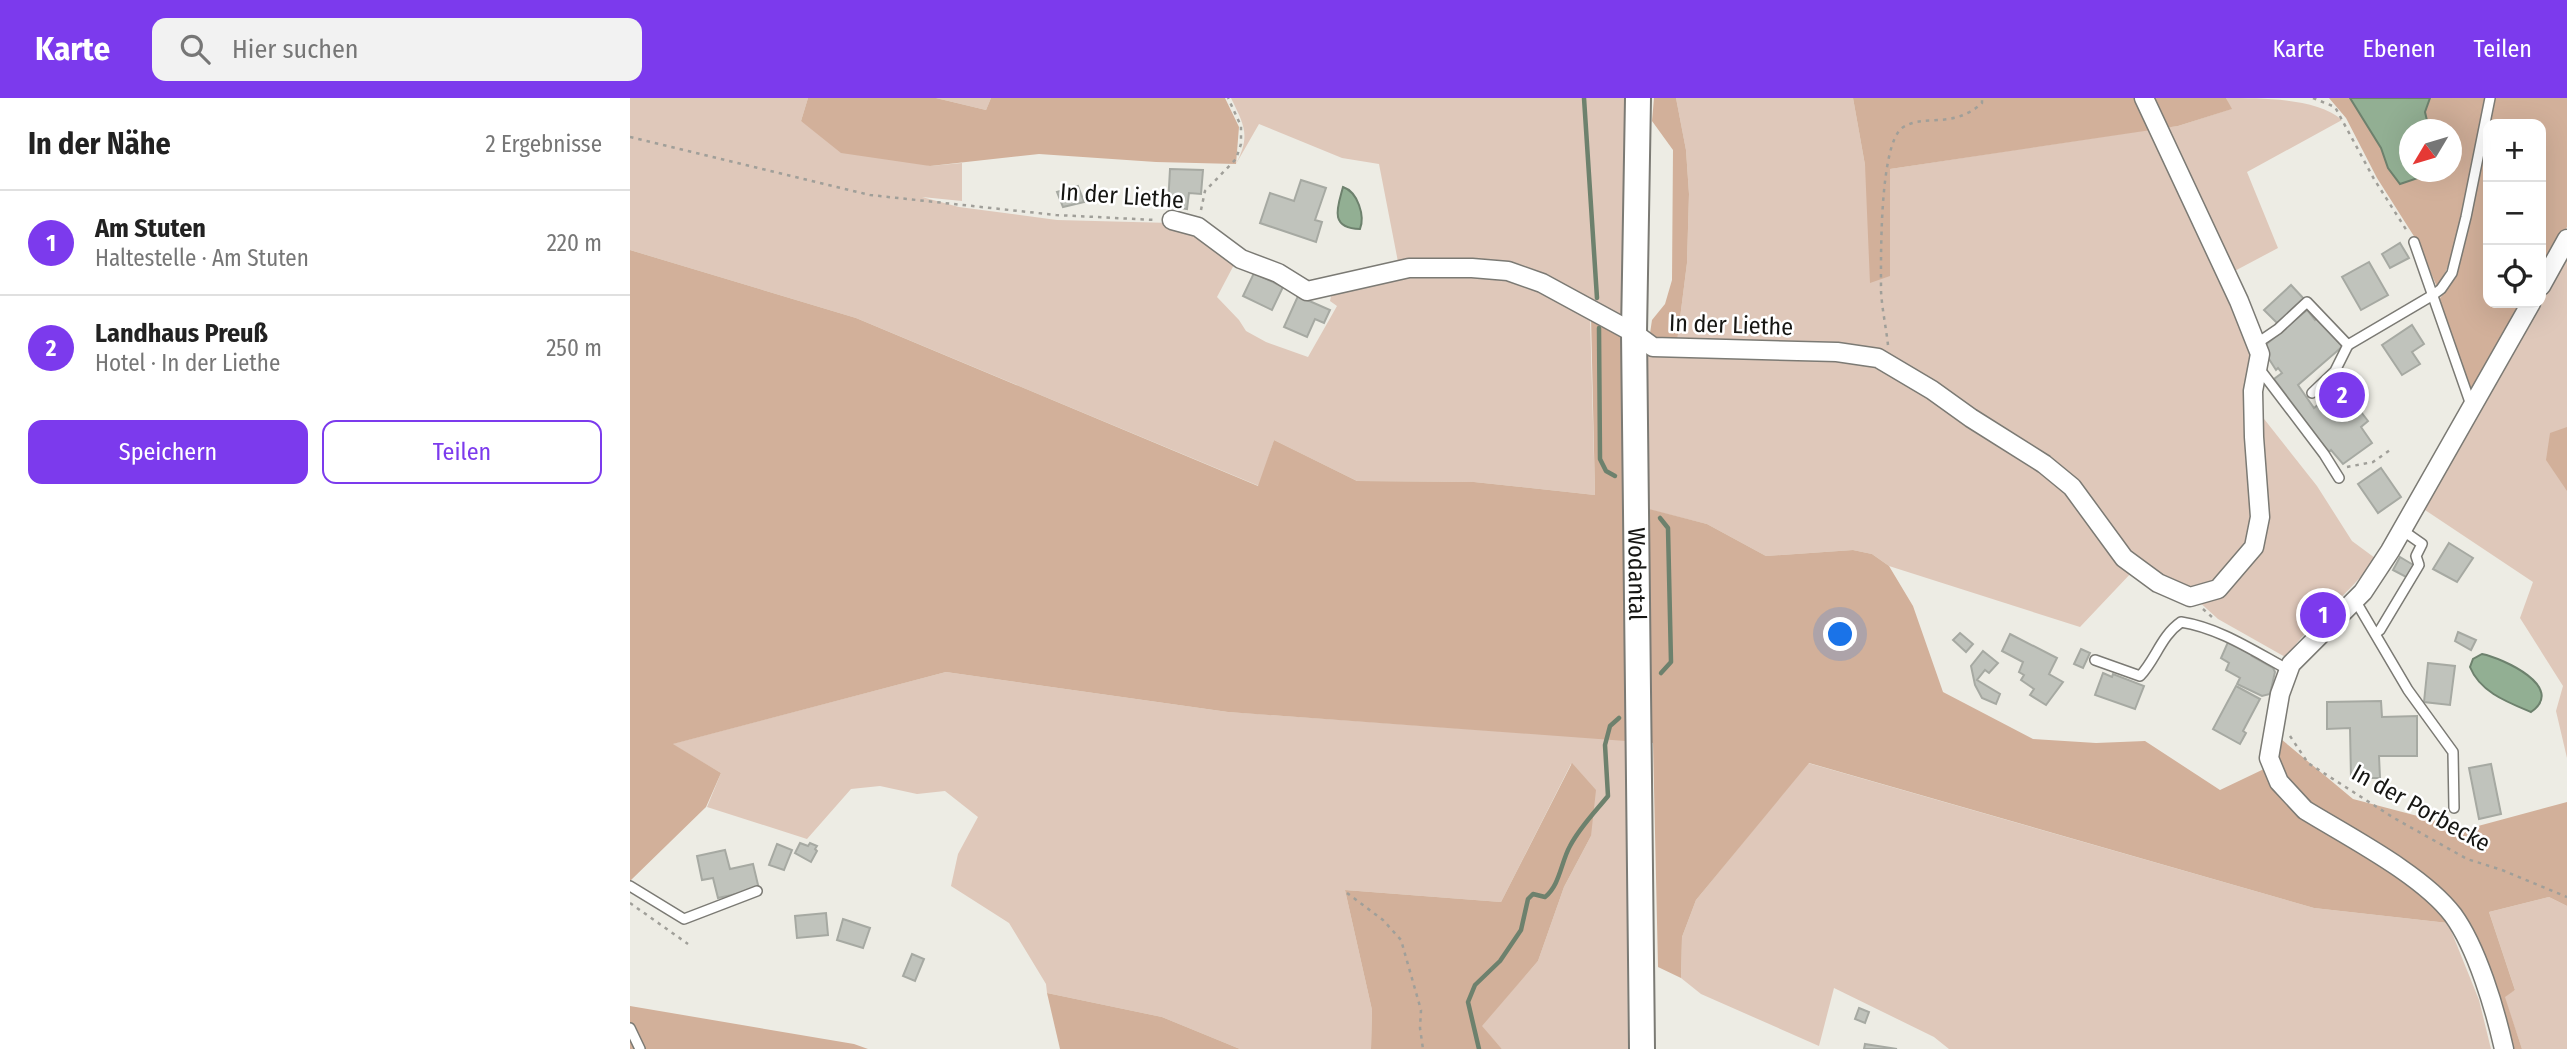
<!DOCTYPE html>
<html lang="de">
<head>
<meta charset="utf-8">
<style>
	:root { --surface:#fff; --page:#f2f2f2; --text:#222; --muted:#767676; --line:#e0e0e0; --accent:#7c3aed }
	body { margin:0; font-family:"Fira Sans Condensed",sans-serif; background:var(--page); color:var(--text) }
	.controls { position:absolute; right:21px; top:21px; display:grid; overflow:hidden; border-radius:14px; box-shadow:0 7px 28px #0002 }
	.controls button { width:63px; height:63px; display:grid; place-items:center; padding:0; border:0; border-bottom:2px solid var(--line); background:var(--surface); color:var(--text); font:35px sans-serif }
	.compass { position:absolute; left:1769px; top:21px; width:63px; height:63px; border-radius:50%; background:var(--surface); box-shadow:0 7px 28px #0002; rotate:232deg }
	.you { position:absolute; left:1211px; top:537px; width:24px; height:24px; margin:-18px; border:5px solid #fff; border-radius:50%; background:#1a73e8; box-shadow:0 0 0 10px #1a73e833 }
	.badge { display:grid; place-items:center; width:46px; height:46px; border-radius:50%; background:var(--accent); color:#fff; font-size:23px; font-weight:700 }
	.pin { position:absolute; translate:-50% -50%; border:4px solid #fff; box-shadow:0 2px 7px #0006 }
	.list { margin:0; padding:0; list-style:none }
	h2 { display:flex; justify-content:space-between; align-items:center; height:91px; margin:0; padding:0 28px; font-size:30px }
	h2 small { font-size:23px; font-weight:400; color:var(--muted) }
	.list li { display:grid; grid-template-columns:46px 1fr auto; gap:21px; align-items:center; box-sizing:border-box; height:105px; padding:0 28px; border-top:2px solid var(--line) }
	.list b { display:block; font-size:26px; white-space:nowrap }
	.list p { margin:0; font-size:23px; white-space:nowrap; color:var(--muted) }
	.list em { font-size:23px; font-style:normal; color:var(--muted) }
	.actions { display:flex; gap:14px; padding:21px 28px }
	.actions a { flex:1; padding:16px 0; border:2px solid var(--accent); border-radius:14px; text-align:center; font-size:24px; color:var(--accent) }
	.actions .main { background:var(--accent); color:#fff }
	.icon { flex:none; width:38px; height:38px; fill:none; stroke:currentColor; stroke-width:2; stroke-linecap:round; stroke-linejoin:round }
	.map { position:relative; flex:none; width:1937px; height:951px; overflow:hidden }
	header { display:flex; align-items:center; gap:42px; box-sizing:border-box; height:98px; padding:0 35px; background:var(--accent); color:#fff }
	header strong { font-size:33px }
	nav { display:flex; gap:38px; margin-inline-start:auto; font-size:24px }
	.search { width:490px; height:63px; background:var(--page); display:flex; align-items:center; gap:18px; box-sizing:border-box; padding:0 24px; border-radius:14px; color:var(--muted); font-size:26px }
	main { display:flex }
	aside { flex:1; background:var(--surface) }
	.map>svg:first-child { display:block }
</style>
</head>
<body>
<header>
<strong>Karte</strong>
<div class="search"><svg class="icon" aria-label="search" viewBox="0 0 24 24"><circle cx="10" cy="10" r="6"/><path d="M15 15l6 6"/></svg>Hier suchen</div>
<nav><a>Karte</a><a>Ebenen</a><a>Teilen</a></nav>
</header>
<main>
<aside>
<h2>In der Nähe<small>2 Ergebnisse</small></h2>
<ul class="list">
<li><span class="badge">1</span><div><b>Am Stuten</b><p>Haltestelle · Am Stuten</p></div><em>220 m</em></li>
<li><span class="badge">2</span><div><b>Landhaus Preuß</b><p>Hotel · In der Liethe</p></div><em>250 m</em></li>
</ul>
<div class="actions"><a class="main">Speichern</a><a>Teilen</a></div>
</aside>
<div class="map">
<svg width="1937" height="951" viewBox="0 0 1937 951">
	<rect width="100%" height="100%" fill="#edece4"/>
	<g fill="#dfc8ba">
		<polygon points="0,0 178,0 171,23 300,68 332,65 332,103 292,99 329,109 427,122 541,125 566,133 606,163 587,199 609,222 616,233 636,244 678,259 707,208 700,203 702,194 793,173 879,178 960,218 965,397 844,384 727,383 644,342 629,388 226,220 0,152"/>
		<polygon points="306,0 361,0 356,12"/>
		<path d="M601 0H997L992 219 911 181 769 169 749 66 712 60 629 26 606 66C621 37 614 27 601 0Z"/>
		<polygon points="1046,0 1223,0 1235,67 1260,177 1260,71 1523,31 1626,256 1626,390 1621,446 1585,487 1556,495 1499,459 1463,410 1269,268 1047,244 1057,165 1059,96 1056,52"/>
		<path d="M1596 0C1632 0 1687 0 1712 22L1617 74 1648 150 1599 176 1531 30 1548 28 1601 11Z"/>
		<polygon points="1937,159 1937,660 1926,613 1933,588 1890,520 1903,484 1795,412 1791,413"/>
		<polygon points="1014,249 1194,258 1247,265 1440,391 1503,473 1450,529 1259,468 1242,456 1223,452 1136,458 1077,426 1017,411"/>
		<path d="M1627 312 1687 388 1722 443 1745 460C1721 497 1679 522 1657 560L1588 521 1566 501 1626 452Z"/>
		<polygon points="316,574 598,614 996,642 998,951 872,951 851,928 908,863 934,789 961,738 941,666 871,804 715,792 742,912 741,951 610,951 532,919 417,895 416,886 379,825 321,788 328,756 348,719 315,693 287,696 250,688 221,691 177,741 77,709 91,675 42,646"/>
		<polygon points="1178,665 1684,810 1818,825 1849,902 1861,951 1319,951 1304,939 1204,890 1189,948 1071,896 1051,880 1052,839 1066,802"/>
		<polygon points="1919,799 1937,808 1937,951 1892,951 1874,898 1885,892 1859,814"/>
	</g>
	<g fill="#d2b09a" fill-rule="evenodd">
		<polygon points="178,0 306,0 356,12 361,0 595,0 609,29 606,66 526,64 409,56 300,68 211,55 171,23"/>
		<polygon points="1024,0 1046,0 1056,52 1059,96 1057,165 1047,244 1019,242 1022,222 1035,206 1042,182 1043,52 1022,23"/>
		<polygon points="1223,0 1596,0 1602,11 1548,28 1260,71 1260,178 1240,185 1235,67"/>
		<path d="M1699 0H1856C1846 51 1835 148 1807 189L1787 143 1747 80 1716 20ZM1780 32H1822V74H1780Z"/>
		<polygon points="1863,0 1937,0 1937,129 1911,177 1911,26 1859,26"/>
		<polygon points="1858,28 1858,205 1895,205 1844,290 1840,290 1834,284 1807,202 1811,199 1824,175"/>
		<polygon points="0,152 226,220 628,388 644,342 727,383 844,384 965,397 961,218 993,235 992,404 1077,426 1136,458 1223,452 1242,456 1259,468 1283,508 1313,594 1403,641 1466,645 1515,643 1590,692 1634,671 1651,641 1723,701 1837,731 1937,704 1937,808 1919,799 1859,814 1885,892 1875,899 1892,951 1883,951 1866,898 1833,820 1818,825 1684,810 1179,665 1066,802 1052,839 1051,880 1028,869 1023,645 598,614 316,574 43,646 91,675 76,709 0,783"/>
		<polygon points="1937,329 1937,393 1916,362 1920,335"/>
		<polygon points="942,665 966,692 961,738 934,789 908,863 852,928 872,951 741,951 742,912 715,792 871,804"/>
		<polygon points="417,895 532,919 610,951 430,951"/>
		<polygon points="0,908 224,946 238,951 0,951"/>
	</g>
	<g fill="#92af93" stroke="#6d816d" stroke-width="2">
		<polygon points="1720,0 1800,0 1795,14 1799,31 1780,32 1780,74 1791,74 1788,80 1770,86 1758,70 1751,50"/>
		<path d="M713 89C728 94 735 118 730 131 698 130 708 108 713 89Z"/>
		<path d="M1852 556C1872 560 1937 589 1901 614 1877 604 1850 594 1840 569L1843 561Z"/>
	</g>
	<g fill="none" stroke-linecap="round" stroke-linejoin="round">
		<g stroke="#6d816d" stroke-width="4.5">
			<polyline points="954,0 967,200"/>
			<polyline points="969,230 970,361 976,373 985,378"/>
			<polyline points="1030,420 1038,430 1041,564 1031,575"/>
			<path d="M849 951 838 904 845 887 870 863 891 832 898 801 903 796 915 799C930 787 931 764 940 748 950 729 965 714 978 698L975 647 980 628 989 620"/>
		</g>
	</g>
	<g fill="#c0c3bc" stroke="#a6a9a2" stroke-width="2">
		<polygon points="540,71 573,72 571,96 559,95 557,111 538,108"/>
		<polygon points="671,82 696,90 685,122 692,124 686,144 630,125 640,95 664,103"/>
		<polygon points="448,88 454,104 433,109 427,94"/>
		<polygon points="1770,145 1779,160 1760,170 1752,156"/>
		<polygon points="1739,164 1758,197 1731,212 1712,179"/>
		<polygon points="624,175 653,189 642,212 613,198"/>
		<polygon points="1661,187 1675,202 1648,226 1634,212"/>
		<polygon points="668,198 700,212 694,225 685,221 677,239 654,229"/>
		<polygon points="1677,212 1685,222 1688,219 1713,248 1668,287 1684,310 1715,285 1732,307 1728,310 1738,323 1731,329 1742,345 1713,366 1701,352 1699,354 1691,344 1644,281 1652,275 1648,270 1646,272 1632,250"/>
		<polygon points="1782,227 1794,246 1782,254 1790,266 1772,277 1752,247"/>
		<polygon points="1751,370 1771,399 1748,415 1728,386"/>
		<polygon points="1819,445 1843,460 1827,484 1803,471"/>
		<polygon points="1770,459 1785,468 1778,480 1763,472"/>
		<polygon points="1828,534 1846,542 1841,552 1825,543"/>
		<polygon points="1330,535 1343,546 1336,554 1323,542"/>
		<polygon points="1380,536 1427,560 1419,576 1433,584 1416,607 1400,597 1404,591 1391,582 1394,577 1389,574 1393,564 1372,553"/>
		<polygon points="1598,544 1624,556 1622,558 1643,570 1645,574 1640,596 1632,598 1607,586 1610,580 1596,572 1599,565 1591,560"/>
		<polygon points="1451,551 1460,555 1453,570 1444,566"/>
		<polygon points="1353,553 1368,565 1359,575 1355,572 1347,582 1370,596 1366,606 1352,600 1345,587 1341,568"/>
		<polygon points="1798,565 1825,568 1820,607 1794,604"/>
		<polygon points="1473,575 1482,579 1483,576 1514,588 1505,611 1465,597"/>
		<polygon points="1606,588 1630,601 1613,633 1616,635 1610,646 1583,631"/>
		<polygon points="1751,603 1752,619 1787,618 1787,658 1749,658 1750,680 1721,680 1720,630 1697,631 1697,604"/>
		<polygon points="1861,666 1871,716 1849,721 1839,670"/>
		<polygon points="170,745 178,748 180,745 187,748 185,751 187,753 181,764 165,755"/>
		<polygon points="147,746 162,752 154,772 139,767"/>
		<polygon points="95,752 100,771 123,766 129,791 88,800 83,780 72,782 67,758"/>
		<polygon points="196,815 198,837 167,840 165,818"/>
		<polygon points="213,821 240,830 233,850 207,842"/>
		<polygon points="282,856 294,861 285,883 273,878"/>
		<polygon points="1229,910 1239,914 1235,925 1225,921"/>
		<polygon points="1235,946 1267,951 1234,951"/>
	</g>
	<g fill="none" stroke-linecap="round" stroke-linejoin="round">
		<defs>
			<g id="lane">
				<polyline points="1784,144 1841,307"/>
				<polyline points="1626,246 1648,231 1677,204 1718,247 1803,197 1811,191 1822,175 1836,119 1860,0"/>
				<polyline points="1628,269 1694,356 1709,380"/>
				<polyline points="1682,295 1705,273 1718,247"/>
				<polyline points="1725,502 1778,592 1823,654 1824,710"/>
				<polyline points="1746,535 1750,532 1789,467 1786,458 1792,446 1772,432"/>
				<path d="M1465 562 1510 578C1526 561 1531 538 1551 524 1590 530 1625 554 1659 572"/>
				<polyline points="0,788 54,821 127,793"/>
				<polyline points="0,930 10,951"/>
			</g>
			<g id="street">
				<polyline points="542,122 568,129 611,161 648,175 677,193 779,170 842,170 878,173 912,185 1004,235 1023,249 1207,254 1248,260 1302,292 1341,320 1414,366 1442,389 1494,460 1528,485 1560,499 1588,491 1624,449 1630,419 1624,339 1623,293 1630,256 1609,203 1514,0"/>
				<polyline points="1911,188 1937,141"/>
				<path d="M1874 951C1865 911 1847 850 1823 817 1793 777 1719 739 1675 712L1649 684 1639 660 1650 596 1661 566 1733 494 1760 453 1901 205"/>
			</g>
			<g id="secondary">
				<path id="s1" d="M1008 0 1004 235 1012 951"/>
			</g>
		</defs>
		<use href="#lane" stroke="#7b7a74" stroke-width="12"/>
		<use href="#street" stroke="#7b7a74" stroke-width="21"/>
		<use href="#secondary" stroke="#7b7a74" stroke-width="28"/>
		<g stroke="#a09f99" stroke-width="2.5" stroke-dasharray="3.5 5" stroke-linecap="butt">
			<polyline points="1683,0 1705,9 1744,81 1777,133"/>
			<polyline points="0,39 240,97 426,117 525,122"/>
			<polyline points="571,112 575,93 606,61 611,46 611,28 598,0"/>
			<path d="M1258 247C1256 229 1252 211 1251 193 1251 163 1249 48 1272 30 1293 15 1323 32 1352 5V0"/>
			<polyline points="1717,369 1743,364 1763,350"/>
			<polyline points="1573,511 1583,520"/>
			<polyline points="1660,638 1678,665 1764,720 1837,761 1872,772 1937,799"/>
			<polyline points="717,795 753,822 771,842 791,912 790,930 793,951"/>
			<polyline points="0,805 58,846"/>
		</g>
		<use href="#lane" stroke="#fff" stroke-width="9"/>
		<use href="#street" stroke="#fff" stroke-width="18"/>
		<use href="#secondary" stroke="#fff" stroke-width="24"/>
	</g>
	<g text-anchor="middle" stroke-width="5" stroke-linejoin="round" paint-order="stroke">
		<g font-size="24" fill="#161613" stroke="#fff">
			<text transform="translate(492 98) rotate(4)" y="8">In der Liethe</text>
			<text transform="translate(1101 227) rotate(2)" y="8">In der Liethe</text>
			<text dy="8" stroke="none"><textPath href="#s1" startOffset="476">Wodantal</textPath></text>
			<text transform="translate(1791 710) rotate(29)" y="8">In der Porbecke</text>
		</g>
	</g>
</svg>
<div class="controls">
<button>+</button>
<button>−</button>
<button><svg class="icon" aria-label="locate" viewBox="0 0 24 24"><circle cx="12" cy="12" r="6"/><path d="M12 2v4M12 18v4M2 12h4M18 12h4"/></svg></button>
</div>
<svg class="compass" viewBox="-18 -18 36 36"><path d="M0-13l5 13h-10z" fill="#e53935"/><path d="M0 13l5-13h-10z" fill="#767676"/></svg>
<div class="you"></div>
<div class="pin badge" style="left:1693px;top:517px">1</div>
<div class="pin badge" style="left:1712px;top:297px">2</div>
</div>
</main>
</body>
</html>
